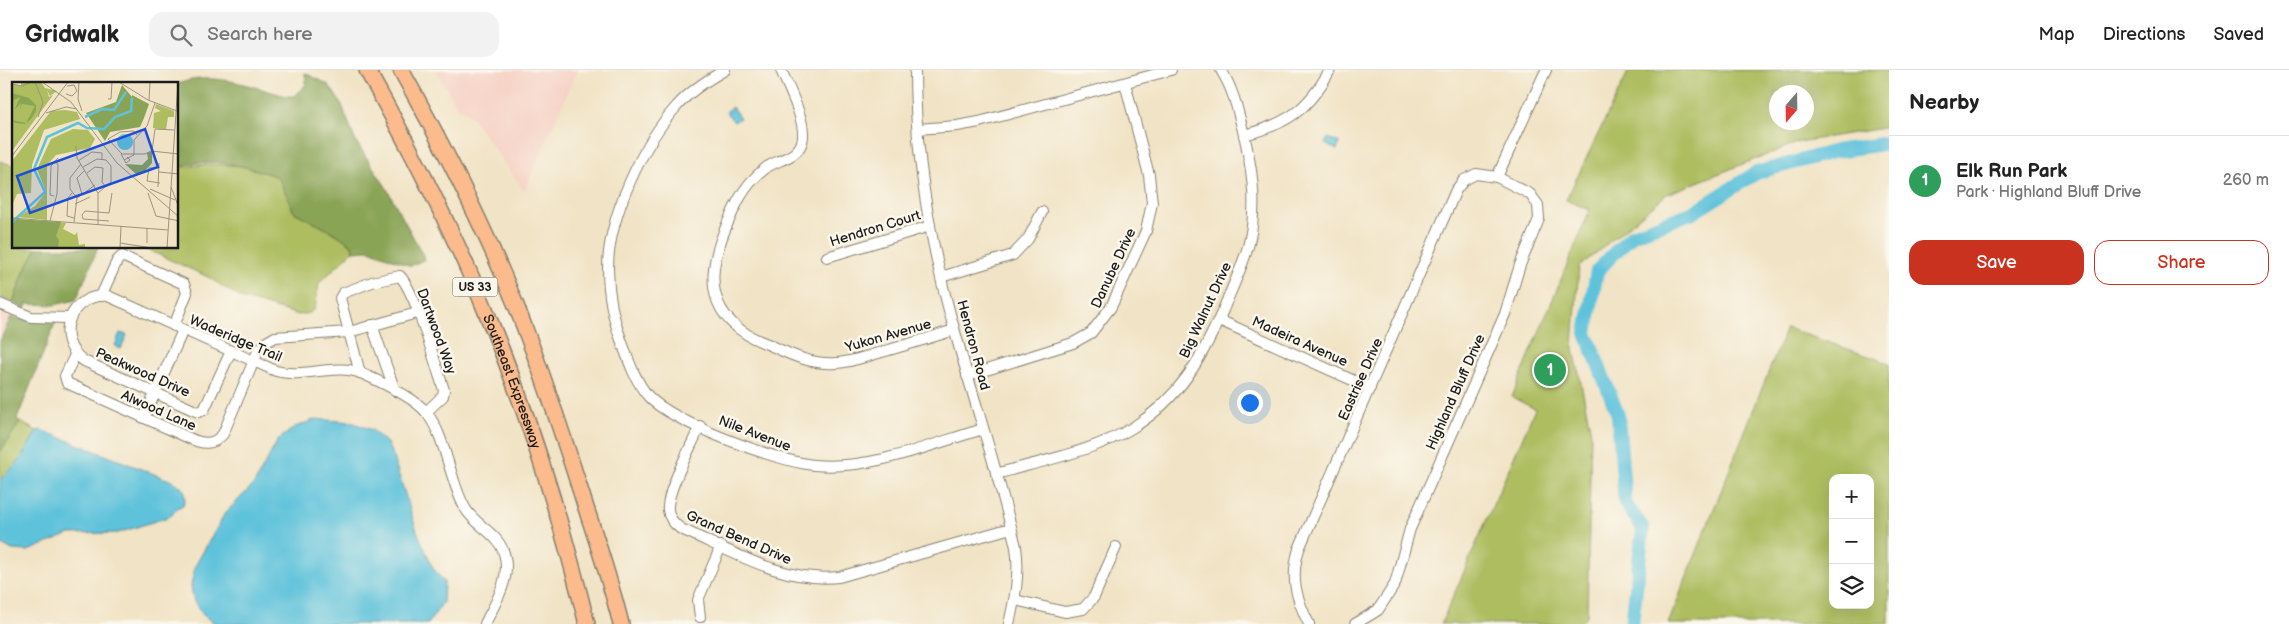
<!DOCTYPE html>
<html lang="en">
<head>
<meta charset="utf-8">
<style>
	:root { --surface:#fff; --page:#f2f2f2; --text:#222; --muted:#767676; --line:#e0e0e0; --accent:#c8321e }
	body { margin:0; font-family:"Balsamiq Sans",sans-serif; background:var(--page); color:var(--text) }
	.controls { position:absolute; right:15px; bottom:15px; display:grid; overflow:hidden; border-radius:10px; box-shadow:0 5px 20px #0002 }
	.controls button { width:45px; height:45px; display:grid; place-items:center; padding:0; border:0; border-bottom:1px solid var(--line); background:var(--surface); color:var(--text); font:25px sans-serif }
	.compass { position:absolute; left:1769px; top:15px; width:45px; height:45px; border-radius:50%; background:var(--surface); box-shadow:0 5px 20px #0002; rotate:200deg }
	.you { position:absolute; left:1249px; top:332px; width:18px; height:18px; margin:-12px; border:4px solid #fff; border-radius:50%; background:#1a73e8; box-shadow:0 0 0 8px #1a73e833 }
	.badge { display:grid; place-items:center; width:32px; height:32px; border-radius:50%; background:var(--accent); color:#fff; font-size:16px; font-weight:700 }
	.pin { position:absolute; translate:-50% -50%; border:2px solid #fff; box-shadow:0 1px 5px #0006 }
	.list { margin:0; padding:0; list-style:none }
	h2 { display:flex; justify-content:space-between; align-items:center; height:65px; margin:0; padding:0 20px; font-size:21px }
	h2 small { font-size:16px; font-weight:400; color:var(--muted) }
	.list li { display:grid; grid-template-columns:32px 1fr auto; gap:15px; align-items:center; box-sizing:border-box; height:90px; padding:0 20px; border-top:1px solid var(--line) }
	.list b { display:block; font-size:19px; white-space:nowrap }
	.list p { margin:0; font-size:16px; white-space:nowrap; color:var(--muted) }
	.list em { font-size:16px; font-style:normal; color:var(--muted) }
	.actions { display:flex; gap:10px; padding:15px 20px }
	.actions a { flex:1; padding:11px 0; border:1px solid var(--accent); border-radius:15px; text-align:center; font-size:18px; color:var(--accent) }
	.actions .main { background:var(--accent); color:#fff }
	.icon { flex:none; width:28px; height:28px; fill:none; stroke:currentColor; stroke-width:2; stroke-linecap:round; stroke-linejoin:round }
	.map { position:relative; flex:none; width:1889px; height:554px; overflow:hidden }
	header { display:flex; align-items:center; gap:30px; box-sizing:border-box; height:70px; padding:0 25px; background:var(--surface); border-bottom:1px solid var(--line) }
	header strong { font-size:24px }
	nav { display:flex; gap:28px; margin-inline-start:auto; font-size:18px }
	.search { width:350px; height:45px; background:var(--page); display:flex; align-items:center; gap:12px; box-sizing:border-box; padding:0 18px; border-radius:15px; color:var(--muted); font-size:19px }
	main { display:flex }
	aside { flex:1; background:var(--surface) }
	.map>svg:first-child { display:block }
</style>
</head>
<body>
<header>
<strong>Gridwalk</strong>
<div class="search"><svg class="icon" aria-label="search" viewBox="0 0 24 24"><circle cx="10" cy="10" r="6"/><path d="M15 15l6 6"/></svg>Search here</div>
<nav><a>Map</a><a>Directions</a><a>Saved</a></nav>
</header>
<main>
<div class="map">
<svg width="1889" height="554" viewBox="0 0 1889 554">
	<rect width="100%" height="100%" fill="#fbf7ec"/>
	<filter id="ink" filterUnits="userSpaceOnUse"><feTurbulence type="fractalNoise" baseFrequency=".02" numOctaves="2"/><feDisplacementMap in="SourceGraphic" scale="10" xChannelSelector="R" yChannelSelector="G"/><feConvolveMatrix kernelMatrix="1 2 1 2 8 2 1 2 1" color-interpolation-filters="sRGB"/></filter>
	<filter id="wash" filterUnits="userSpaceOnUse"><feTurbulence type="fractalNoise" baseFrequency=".0096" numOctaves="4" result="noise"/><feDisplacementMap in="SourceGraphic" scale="20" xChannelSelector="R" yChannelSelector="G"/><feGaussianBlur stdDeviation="1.12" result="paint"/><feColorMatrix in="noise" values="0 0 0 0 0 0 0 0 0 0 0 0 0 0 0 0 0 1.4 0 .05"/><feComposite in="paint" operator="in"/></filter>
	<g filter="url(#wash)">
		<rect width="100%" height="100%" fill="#f1e3c5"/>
		<g fill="#f6d1c5">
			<polygon points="436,0 578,0 524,121 472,48 466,42 458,39"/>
			<polygon points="0,242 11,247 0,271"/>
		</g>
		<g fill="#adbd60" stroke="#646c3e" fill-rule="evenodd">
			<path d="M1629 0H1889V57L1799 72 1667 124 1579 197 1573 274 1591 363 1587 546 1579 554H1441L1535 339 1512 327 1590 140 1566 130ZM1776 22H1806V52H1776Z"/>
			<polygon points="0,91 14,96 14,178 37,178 24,202 13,233 0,227"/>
			<polygon points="205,94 245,96 279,107 294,142 338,165 352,175 353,181 319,213 315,239 309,243 299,245 241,228 208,207 144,178 178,178 178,98"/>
			<path d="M1786 258 1889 293V554H1668ZM1833 408H1870V535H1833Z"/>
			<polygon points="20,352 37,361 20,390 0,410 0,382"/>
		</g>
		<g fill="#8aa456" stroke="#536039">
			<path d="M305 3 329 15 342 35 355 70 386 117 425 189 411 196 369 180 353 181 352 175 338 165 294 142 278 107C248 97 209 85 178 98V14C212 0 252 17 286 26H295L306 14Z"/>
			<polygon points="37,178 98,178 76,230 54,235 27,234 25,239 13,233 24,202"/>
			<polygon points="11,247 31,251 56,251 17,349 20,352 0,382 0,271"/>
		</g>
		<g fill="#5ec2db" stroke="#3d6f7c">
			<polygon points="732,37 740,48 734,52 726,42"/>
			<polygon points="1328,68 1340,73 1337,80 1325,74"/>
			<polygon points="120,263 127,265 121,279 115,276"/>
			<polygon points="316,349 351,352 372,360 387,373 393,387 417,461 433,498 444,512 443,532 428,554 216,554 203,545 194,531 191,517 194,498 225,443 254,414 278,370 295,357"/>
			<polygon points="41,360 172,411 184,419 185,429 183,435 177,438 171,446 118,463 70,464 28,481 12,480 0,473 0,410 20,390 37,361"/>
		</g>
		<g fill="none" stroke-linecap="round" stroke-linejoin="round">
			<polyline stroke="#5ec2db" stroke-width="14" points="1632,554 1643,458 1625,433 1618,345 1586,263 1597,201 1632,165 1694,142 1756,103 1836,81 1889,73"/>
		</g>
	</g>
	<g filter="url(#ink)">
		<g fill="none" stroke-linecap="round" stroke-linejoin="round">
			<defs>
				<g id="minor">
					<path d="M725 0C707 10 690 21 677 36 643 73 608 148 608 198 608 225 613 250 623 275 629 292 636 312 648 326 671 352 778 392 814 395 872 400 929 375 983 359"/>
					<path d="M781 0C788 17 808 54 802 72 797 88 779 89 767 97 754 107 745 117 738 131 716 175 693 230 745 263 753 269 763 272 772 276 793 286 814 295 837 293 852 292 867 286 882 282 906 275 930 268 954 260"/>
					<path d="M915 0C915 88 931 178 955 262 975 334 999 405 1016 477 1020 504 1015 528 1009 554"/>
					<polyline points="918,59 957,56 979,52 1171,0"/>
					<path d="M1244 65C1287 54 1308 40 1330 0"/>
					<polyline points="1497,107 1546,0"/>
					<polyline points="827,187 930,156"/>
					<polyline points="941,207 1013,185 1028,169 1042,142"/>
					<polyline points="101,226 117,191 122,186 184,214 187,223 174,256"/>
					<polyline points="0,234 31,247 69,248"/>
					<polyline points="1219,250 1370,318"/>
					<polyline points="372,255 395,321"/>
					<path d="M231 281 204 340 198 342 84 291C52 269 70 223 108 226L276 301C304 309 336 292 363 304 381 312 415 328 427 343 438 358 443 375 448 392 453 407 457 424 465 438 476 457 500 463 505 487 510 511 495 533 485 554"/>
					<path d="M75 285 65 306 67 313 189 368C202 374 213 376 223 364L258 281 265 273 275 267 349 262 417 243"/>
					<path d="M360 303 340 228 343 223 372 212 400 206C417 225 435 294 444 320L443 326 426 342"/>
					<polyline points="967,306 1073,273 1091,263 1111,237 1146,161 1152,133 1149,105 1125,13"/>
					<polyline points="144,348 183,260"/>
					<path d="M700 356C692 375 666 422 668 440 669 449 674 454 681 459 732 481 782 513 839 507L1011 458"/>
					<path d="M996 404C1038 392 1095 381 1132 358 1179 329 1201 290 1223 240 1232 218 1243 196 1249 173 1258 134 1252 95 1242 57 1237 37 1232 17 1221 0"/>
					<polyline points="1015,530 1065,542 1083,539 1094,527 1116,477"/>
					<polyline points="700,547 698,530 721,476"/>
					<path d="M1309 554C1296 528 1290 508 1299 479L1456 120 1464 110 1476 104 1497 107 1530 124 1538 135 1539 149 1520 195 1505 244 1410 459 1395 514 1378 540 1355 554"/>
				</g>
				<g id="highway">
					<path id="s1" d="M367 0C411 79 453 160 487 244 529 345 561 449 587 554"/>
					<path d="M401 0C444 77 484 156 517 238 543 304 565 371 586 438 599 477 611 514 621 554"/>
				</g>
			</defs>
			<use href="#minor" stroke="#868070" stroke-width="12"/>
			<use href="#highway" stroke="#868070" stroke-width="18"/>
			<use href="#minor" stroke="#fff" stroke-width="10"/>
			<use href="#highway" stroke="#fbbb8d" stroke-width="15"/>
		</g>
	</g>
	<g text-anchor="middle" stroke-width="5" stroke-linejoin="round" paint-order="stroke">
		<rect fill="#fbf7ec" stroke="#5f5e5a" stroke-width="1" x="452.5" y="207.5" width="45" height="19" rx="4"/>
		<g font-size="12" font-weight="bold" fill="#1c1c1c">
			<text x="475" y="221">US 33</text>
		</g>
		<g font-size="14" fill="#1c1c1c" stroke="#fbf7ec">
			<text transform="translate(875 158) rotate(-17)" y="5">Hendron Court</text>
			<text transform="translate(1113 198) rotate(-65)" y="5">Danube Drive</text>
			<text transform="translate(1205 240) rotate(-65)" y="5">Big Walnut Drive</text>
			<text transform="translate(437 261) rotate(70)" y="5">Dartwood Way</text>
			<text transform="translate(888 265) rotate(-16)" y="5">Yukon Avenue</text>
			<text transform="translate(236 268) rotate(23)" y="5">Waderidge Trail</text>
			<text transform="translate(1300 271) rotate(24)" y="5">Madeira Avenue</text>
			<text transform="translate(974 275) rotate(75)" y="5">Hendron Road</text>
			<text transform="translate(143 302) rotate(24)" y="5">Peakwood Drive</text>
			<text transform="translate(1360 309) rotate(-66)" y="5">Eastrise Drive</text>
			<text dy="5" stroke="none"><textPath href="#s1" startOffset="344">Southeast Expressway</textPath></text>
			<text transform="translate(1455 322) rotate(-66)" y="5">Highland Bluff Drive</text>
			<text transform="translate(159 340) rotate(24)" y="5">Alwood Lane</text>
			<text transform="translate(755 363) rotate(21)" y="5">Nile Avenue</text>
			<text transform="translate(739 467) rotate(24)" y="5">Grand Bend Drive</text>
		</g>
	</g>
	<g transform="translate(12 12)">
		<rect width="166" height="166" fill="#f1e3c5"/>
		<path d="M9 0H29L33 6 45 9 38 14 35 8 37 15 41 13 0 69V2L9 4ZM144 22 162 29V35H156L154 48 141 46 142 31 149 29 143 26ZM53 28 65 30 68 37 32 48 20 83 19 111 5 112 0 124V79L39 29ZM61 47 76 48 83 57 78 66 44 73 35 83V138L5 135 23 124 34 110 25 87 39 57ZM0 137 54 141 51 147 63 153 65 150 67 163 73 162V166H0Z" fill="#adbd60"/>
		<path d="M110 3 120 15V13L137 22 132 36 128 45 98 50 93 59 74 31 104 20ZM0 11 17 16 24 23V29L19 37 14 41 13 42 4 41 2 40 0 38 14 41 23 24 10 22 8 28 9 21 3 27 8 15 0 19ZM140 69V81L133 89 124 92 113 82 130 83 136 77 135 71ZM4 137 49 140 44 154 47 158 46 166H0V143Z" fill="#8aa456"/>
		<path d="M105 60a8 8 0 1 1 16 0a8 8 0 1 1-16 0Z" fill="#5ec2db"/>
		<path fill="none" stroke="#5ec2db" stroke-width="2.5" d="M73 35 90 27 102 28 114 10M0 140 33 110 22 87 35 55 66 41 75 46 92 47 103 35 119 29 120 16"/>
		<path fill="none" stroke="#9c9381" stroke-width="1" d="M23 0 31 20 26 35M30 0 59 20 105 81 167 135M67 0 66 17 70 29M107 0 136 18 165 29M0 2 10 4 20 0M54 12 60 14 65 9 62 3 55 4M96 17H99L100 0M137 18 138 0M34 31 54 25 65 27M125 53 122 49 108 50 96 57 110 72H133L139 69 167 72M64 64 65 76 86 111V143M140 69 143 47 162 48M109 72 114 81 118 78 115 75M0 74 56 0M112 78 122 73V58L135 44 143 21M66 79 80 70 90 71V78M71 85 85 77 94 78 99 84V100L86 111M146 86H137L135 99 148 101M147 90 167 92M75 91 83 85 91 86 90 100 94 105M146 105 147 81M159 105 167 126M138 107 163 118M60 111 56 116 55 134 62 136M136 111 144 134 167 139M70 112 65 96 73 88M42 114 38 113 39 84 46 76M65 116 58 107V96L69 82M63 122 78 115M0 136 156 148M38 139 45 112 46 83 43 78M97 139 71 137 70 133 73 129 97 131 100 111M62 140 65 116 83 103M108 161 140 166M135 161V146M108 166 109 144M155 166 166 0"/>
		<path fill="#1d4ed8" fill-opacity="0.15" stroke="#1d4ed8" stroke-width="2.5" d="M133 47 146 85 18 131 5 94Z"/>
		<rect width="166" height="166" fill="none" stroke="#1c1c1c" stroke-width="2.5"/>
	</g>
</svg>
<div class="controls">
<button>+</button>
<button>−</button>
<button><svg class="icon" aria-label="layers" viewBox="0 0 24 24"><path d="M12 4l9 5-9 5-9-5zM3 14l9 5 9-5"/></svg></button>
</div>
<svg class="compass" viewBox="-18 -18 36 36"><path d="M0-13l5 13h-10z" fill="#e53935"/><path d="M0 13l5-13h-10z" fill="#767676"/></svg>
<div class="you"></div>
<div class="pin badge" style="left:1550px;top:300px;background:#2e9e5b">1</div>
</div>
<aside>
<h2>Nearby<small></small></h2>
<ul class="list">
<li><span class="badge" style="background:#2e9e5b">1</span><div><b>Elk Run Park</b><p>Park · Highland Bluff Drive</p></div><em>260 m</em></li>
</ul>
<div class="actions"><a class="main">Save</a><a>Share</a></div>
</aside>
</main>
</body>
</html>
